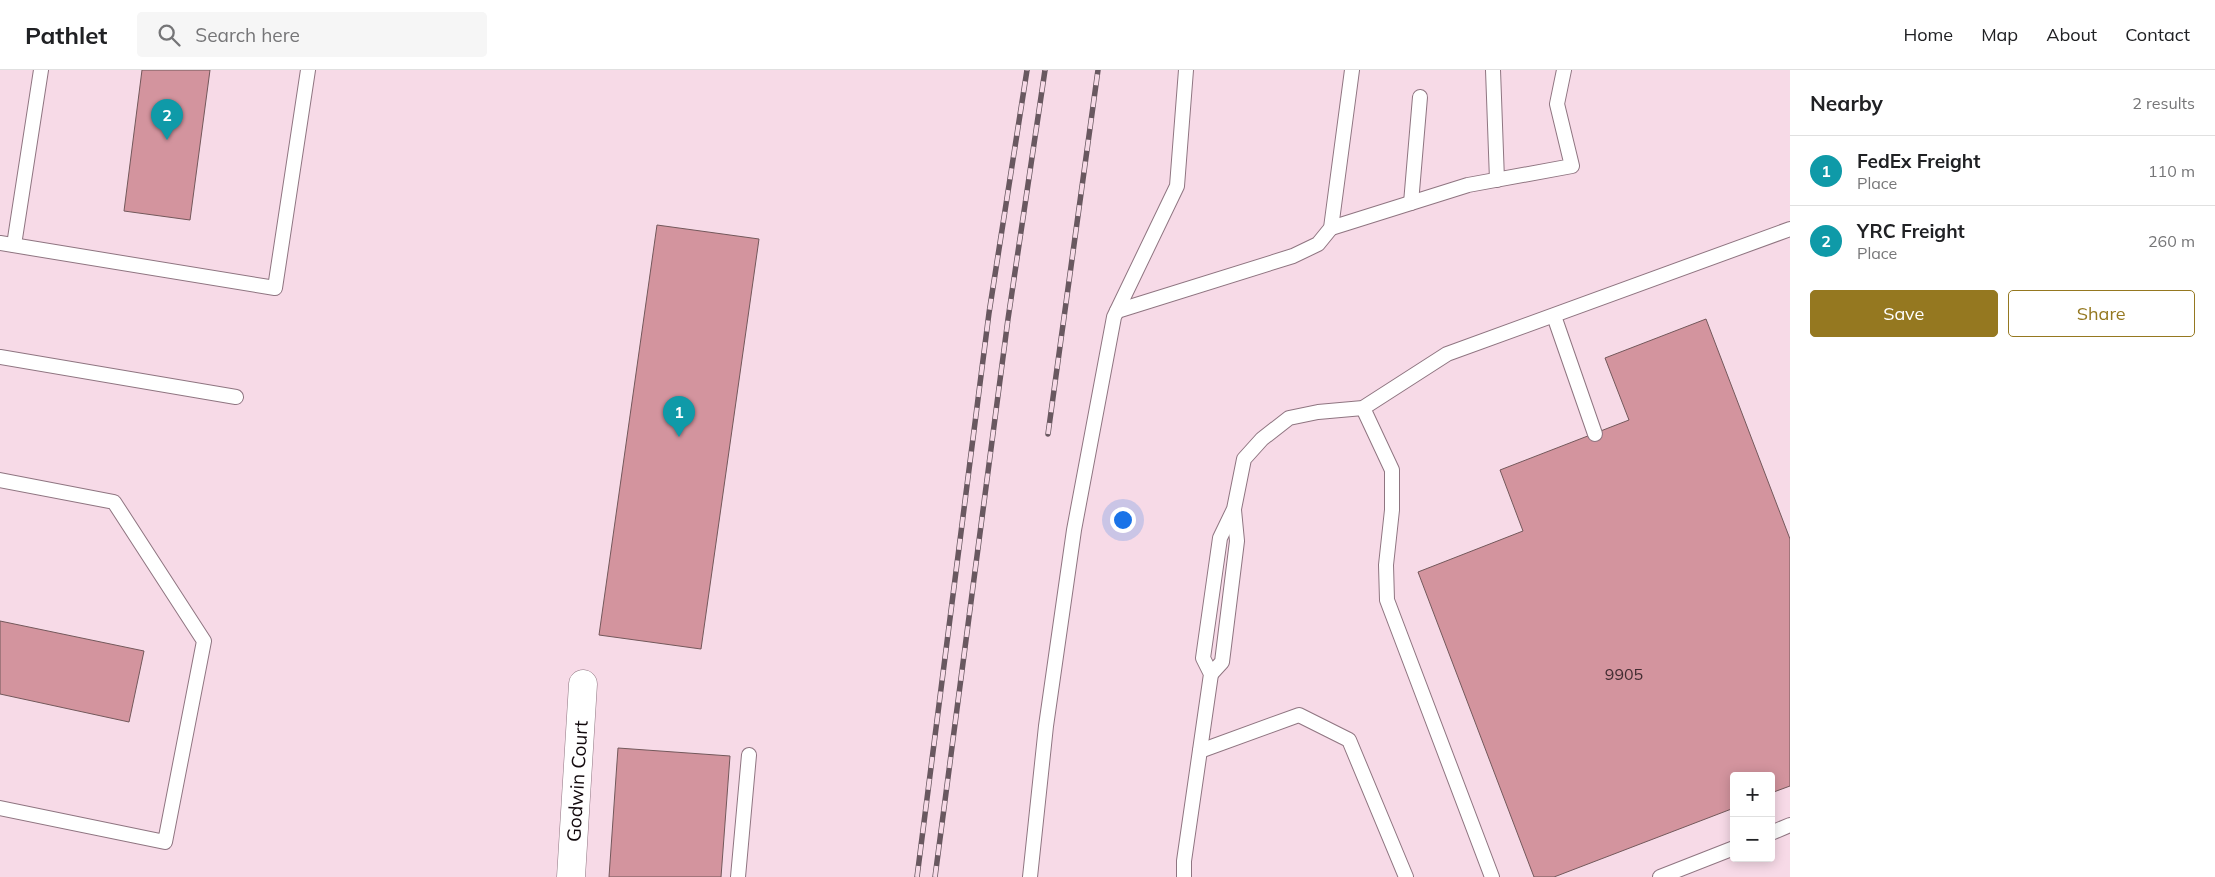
<!DOCTYPE html>
<html lang="en">
<head>
<meta charset="utf-8">
<style>
	:root { --surface:#fff; --page:#f6f6f6; --text:#202124; --muted:#757577; --line:#e0e0e0; --accent:#957820 }
	body { margin:0; font-family:Mulish,sans-serif; background:var(--page); color:var(--text) }
	.controls { position:absolute; right:15px; bottom:15px; display:grid; overflow:hidden; border-radius:5px; box-shadow:0 2px 12px #0003 }
	.controls button { width:45px; height:45px; display:grid; place-items:center; padding:0; border:0; border-bottom:1px solid var(--line); background:var(--surface); color:var(--text); font:25px sans-serif }
	.you { position:absolute; left:1122px; top:449px; width:18px; height:18px; margin:-12px; border:4px solid #fff; border-radius:50%; background:#1a73e8; box-shadow:0 0 0 8px #1a73e833 }
	.badge { display:grid; place-items:center; width:32px; height:32px; border-radius:50%; background:var(--accent); color:#fff; font-size:16px; font-weight:700 }
	.pin { position:absolute; translate:-50% -41px; filter:drop-shadow(0 1px 2px #0008) }
	.pin::after { content:''; position:absolute; top:26px; width:18px; height:15px; background:inherit; clip-path:polygon(0 0,100% 0,50% 100%) }
	.list { margin:0; padding:0; list-style:none }
	h2 { display:flex; justify-content:space-between; align-items:center; height:65px; margin:0; padding:0 20px; font-size:21px }
	h2 small { font-size:16px; font-weight:400; color:var(--muted) }
	.list li { display:grid; grid-template-columns:32px 1fr auto; gap:15px; align-items:center; box-sizing:border-box; height:70px; padding:0 20px; border-top:1px solid var(--line) }
	.list b { display:block; font-size:19px; white-space:nowrap }
	.list p { margin:0; font-size:16px; white-space:nowrap; color:var(--muted) }
	.list em { font-size:16px; font-style:normal; color:var(--muted) }
	.actions { display:flex; gap:10px; padding:15px 20px }
	.actions a { flex:1; padding:11px 0; border:1px solid var(--accent); border-radius:5px; text-align:center; font-size:18px; color:var(--accent) }
	.actions .main { background:var(--accent); color:#fff }
	.icon { flex:none; width:28px; height:28px; fill:none; stroke:currentColor; stroke-width:2; stroke-linecap:round; stroke-linejoin:round }
	.map { position:relative; flex:none; width:1790px; height:807px; overflow:hidden }
	header { display:flex; align-items:center; gap:30px; box-sizing:border-box; height:70px; padding:0 25px; background:var(--surface); border-bottom:1px solid var(--line) }
	header strong { font-size:24px }
	nav { display:flex; gap:28px; margin-inline-start:auto; font-size:18px }
	.search { width:350px; height:45px; background:var(--page); display:flex; align-items:center; gap:12px; box-sizing:border-box; padding:0 18px; border-radius:5px; color:var(--muted); font-size:19px }
	main { display:flex }
	aside { flex:1; background:var(--surface) }
	.map>svg:first-child { display:block }
</style>
</head>
<body>
<header>
<strong>Pathlet</strong>
<div class="search"><svg class="icon" aria-label="search" viewBox="0 0 24 24"><circle cx="10" cy="10" r="6"/><path d="M15 15l6 6"/></svg>Search here</div>
<nav><a>Home</a><a>Map</a><a>About</a><a>Contact</a></nav>
</header>
<main>
<div class="map">
<svg width="1790" height="807" viewBox="0 0 1790 807">
	<rect width="100%" height="100%" fill="#f7dae7"/>
	<g fill="#d3949e" stroke="#73585b">
		<polygon points="142,0 210,0 190,150 124,141"/>
		<polygon points="657,155 759,169 701,579 599,565"/>
		<polygon points="1706,249 1790,469 1790,716 1771,723 1771,706 1734,706 1734,738 1554,807 1534,807 1418,502 1523,461 1500,400 1629,350 1605,288"/>
		<polygon points="0,551 144,581 129,652 0,624"/>
		<polygon points="618,678 730,686 721,807 609,807"/>
	</g>
	<g fill="none" stroke-linecap="round" stroke-linejoin="round">
		<defs>
			<g id="service">
				<polyline points="1493,0 1497,110"/>
				<polyline points="1411,133 1420,27"/>
				<polyline points="1331,158 1468,115 1572,96 1557,34 1564,0"/>
				<polyline points="0,173 275,218 308,0"/>
				<polyline points="14,175 41,0"/>
				<polyline points="1117,241 1293,186 1318,174 1331,158 1352,0"/>
				<polyline points="1554,246 1595,364"/>
				<polyline points="0,287 236,327"/>
				<polyline points="1363,338 1392,400 1392,440 1386,495 1387,530 1492,807"/>
				<polyline points="0,410 114,432 204,571 165,772 0,738"/>
				<polyline points="1211,604 1222,592 1237,471 1234,440"/>
				<polyline points="1200,681 1299,645 1349,670 1406,807"/>
				<polyline points="1771,763 1790,755"/>
				<polyline points="738,807 749,685"/>
				<polyline points="1030,807 1046,656 1074,460 1114,247 1177,116 1186,0"/>
				<polyline points="1184,807 1184,791 1211,604 1203,588 1220,468 1234,439 1244,389 1262,369 1289,348 1318,342 1363,338 1447,284 1790,159"/>
				<polyline points="1660,807 1734,778"/>
			</g>
			<g id="minor">
				<path id="s1" d="M571 807 583 614"/>
			</g>
		</defs>
		<use href="#service" stroke="#8f7581" stroke-width="16"/>
		<use href="#minor" stroke="#8f7581" stroke-width="29"/>
		<use href="#service" stroke="#fff" stroke-width="14"/>
		<use href="#minor" stroke="#fff" stroke-width="28"/>
		<defs>
			<g id="rail">
				<polyline points="1048,364 1098,0"/>
				<polyline points="917,807 989,243 1027,0"/>
				<polyline points="935,807 1008,249 1045,0"/>
			</g>
		</defs>
		<use href="#rail" stroke="#695860" stroke-width="5.5"/>
		<use href="#rail" stroke="#f7dae7" stroke-width="4" stroke-dasharray="11" stroke-linecap="butt"/>
	</g>
	<g text-anchor="middle" stroke-width="5" stroke-linejoin="round" paint-order="stroke">
		<g font-size="16" fill="#422c31">
			<text x="1624" y="610">9905</text>
		</g>
		<g font-size="19" fill="#12090d" stroke="#f7dae7">
			<text dy="7" stroke="none"><textPath href="#s1" startOffset="96">Godwin Court</textPath></text>
		</g>
	</g>
</svg>
<div class="controls">
<button>+</button>
<button>−</button>
</div>
<div class="you"></div>
<div class="pin badge" style="left:679px;top:367px;background:#0f9aa8">1</div>
<div class="pin badge" style="left:167px;top:70px;background:#0f9aa8">2</div>
</div>
<aside>
<h2>Nearby<small>2 results</small></h2>
<ul class="list">
<li><span class="badge" style="background:#0f9aa8">1</span><div><b>FedEx Freight</b><p>Place</p></div><em>110 m</em></li>
<li><span class="badge" style="background:#0f9aa8">2</span><div><b>YRC Freight</b><p>Place</p></div><em>260 m</em></li>
</ul>
<div class="actions"><a class="main">Save</a><a>Share</a></div>
</aside>
</main>
</body>
</html>
